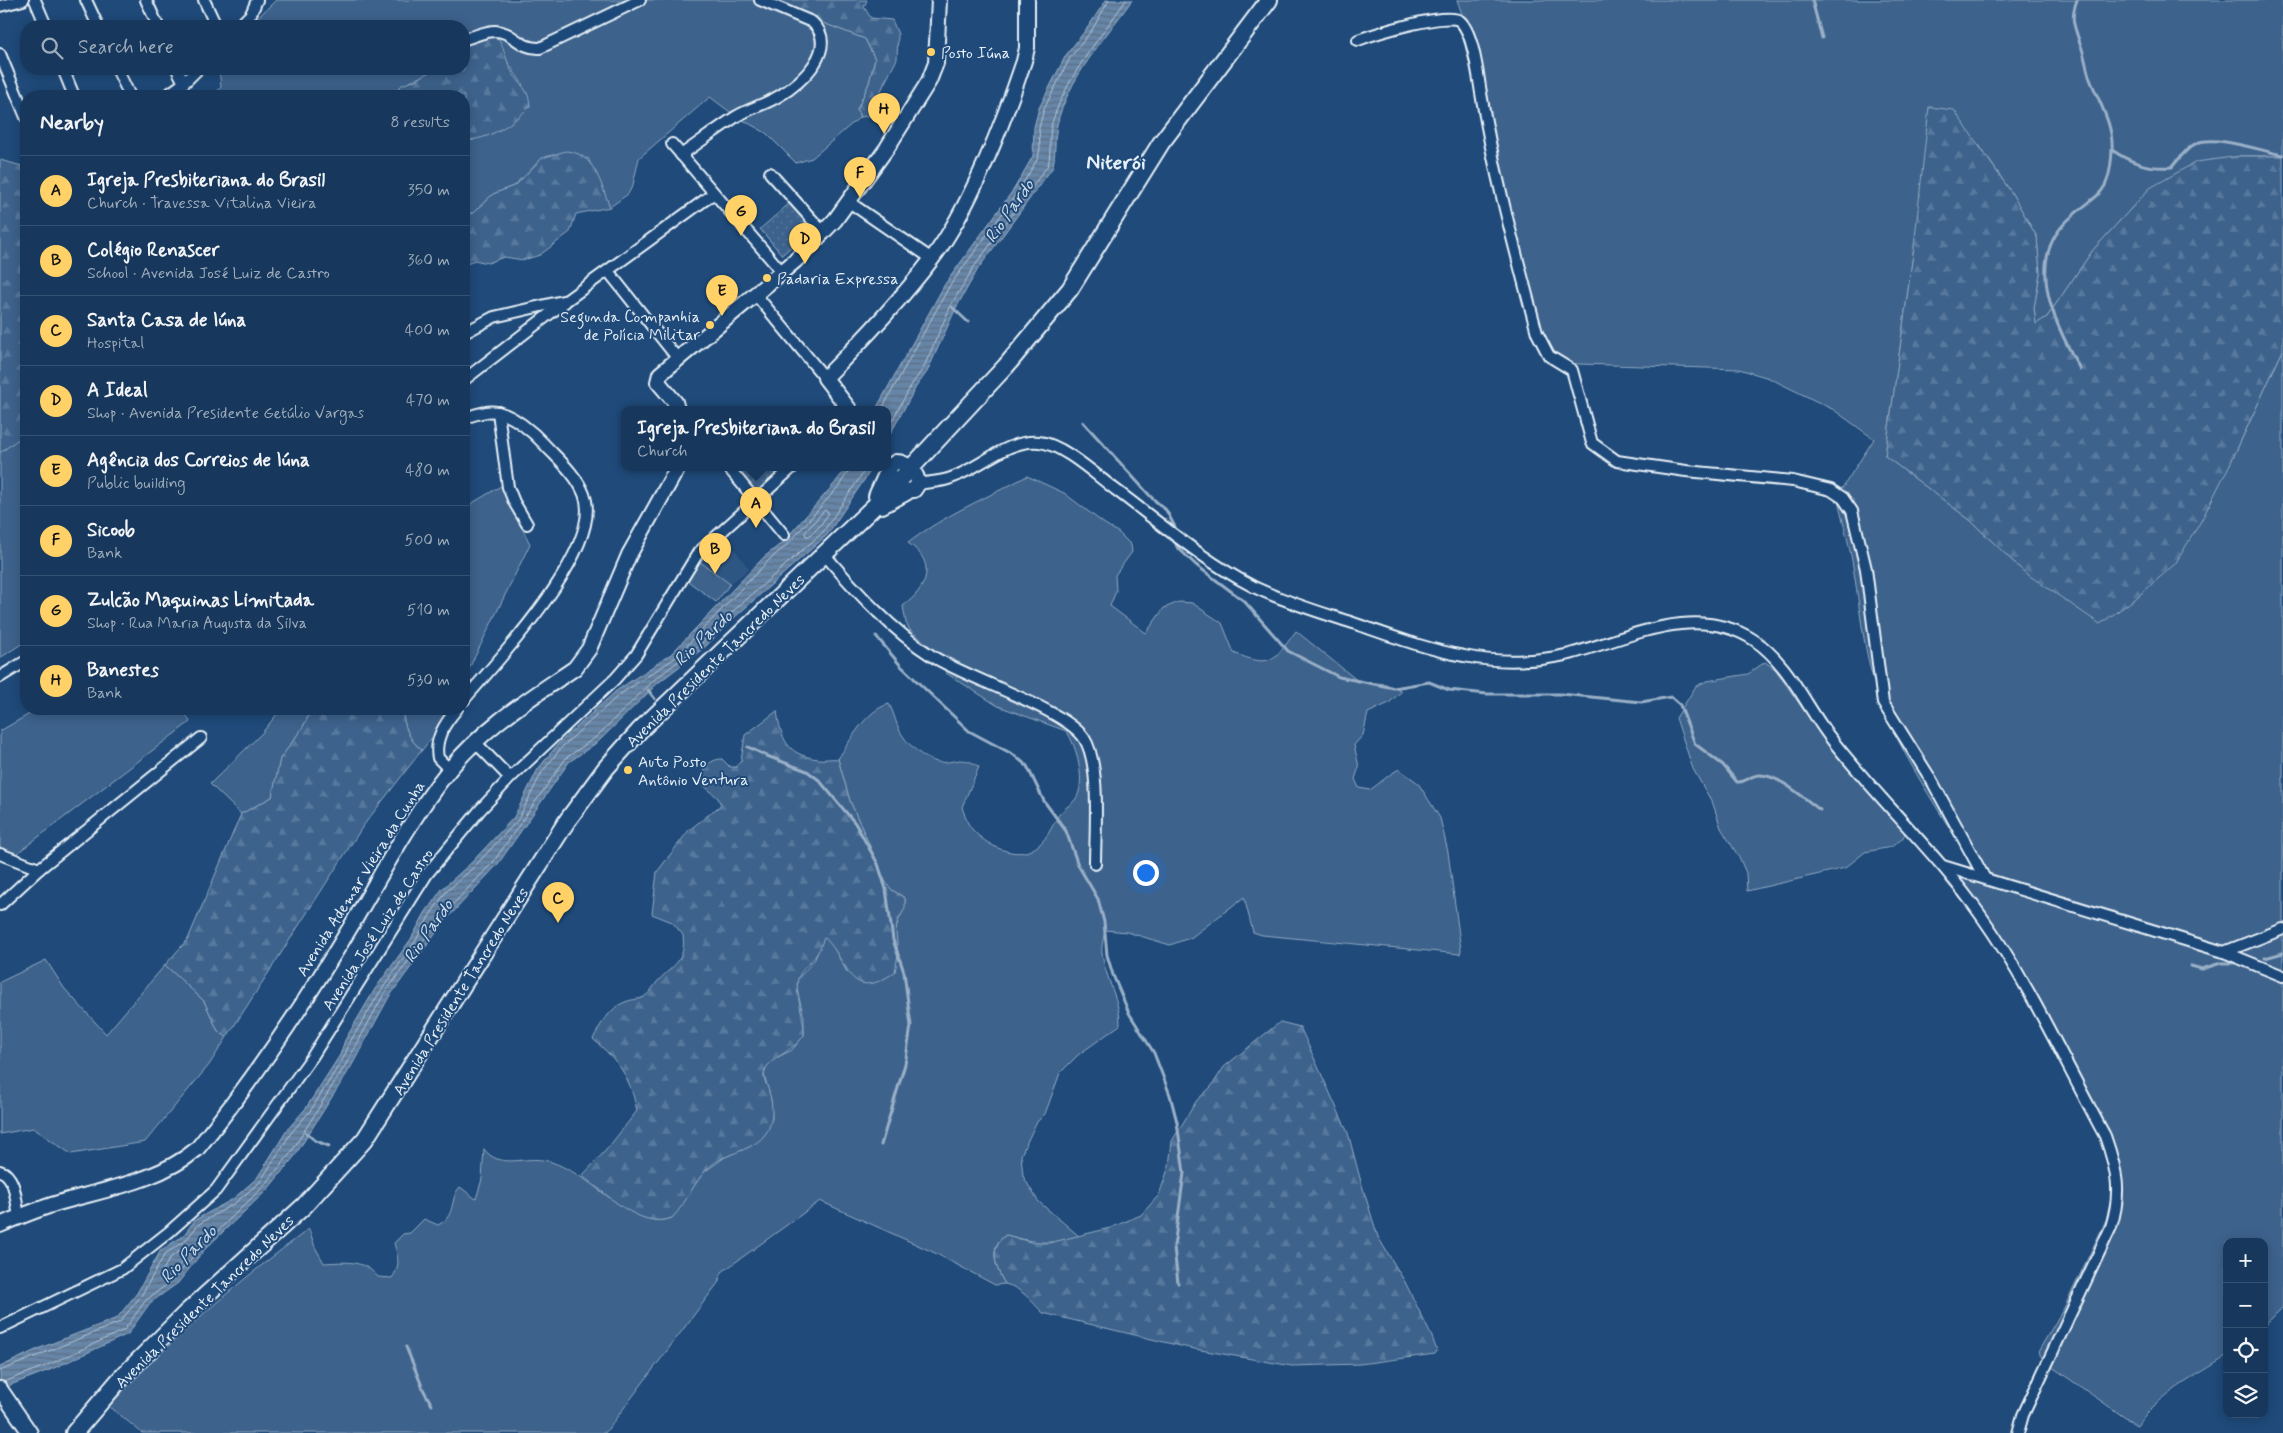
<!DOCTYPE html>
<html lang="en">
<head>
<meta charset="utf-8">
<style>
	:root { --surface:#17385c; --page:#244365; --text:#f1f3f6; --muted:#9eacbb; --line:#365272; --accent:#ffd166 }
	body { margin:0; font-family:Mynerve,sans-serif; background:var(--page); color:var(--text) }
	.controls { position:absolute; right:15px; bottom:15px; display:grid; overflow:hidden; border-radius:10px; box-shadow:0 2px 12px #0003 }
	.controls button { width:45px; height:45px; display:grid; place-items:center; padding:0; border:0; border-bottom:1px solid var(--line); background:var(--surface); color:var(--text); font:25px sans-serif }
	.you { position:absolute; left:1145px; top:872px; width:18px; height:18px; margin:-12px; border:4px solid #fff; border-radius:50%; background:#1a73e8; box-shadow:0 0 0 8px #1a73e833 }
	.badge { display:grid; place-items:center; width:32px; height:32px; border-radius:50%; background:var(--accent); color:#111; font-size:16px; font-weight:700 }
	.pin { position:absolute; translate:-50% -41px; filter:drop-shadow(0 1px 2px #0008) }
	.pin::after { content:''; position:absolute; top:26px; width:18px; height:15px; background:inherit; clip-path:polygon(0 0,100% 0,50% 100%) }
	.popup { position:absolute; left:621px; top:406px; width:270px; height:65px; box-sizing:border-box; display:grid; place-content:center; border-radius:10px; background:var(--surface); filter:drop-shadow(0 1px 4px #0005); font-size:16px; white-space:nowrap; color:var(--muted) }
	.popup b { font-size:19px; color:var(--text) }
	.popup::after { content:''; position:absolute; left:50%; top:100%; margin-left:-10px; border:10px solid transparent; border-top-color:var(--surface) }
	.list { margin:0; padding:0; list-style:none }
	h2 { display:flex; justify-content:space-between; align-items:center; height:65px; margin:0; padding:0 20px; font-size:21px }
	h2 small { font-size:16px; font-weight:400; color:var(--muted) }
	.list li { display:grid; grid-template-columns:32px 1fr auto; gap:15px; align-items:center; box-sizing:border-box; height:70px; padding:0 20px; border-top:1px solid var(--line) }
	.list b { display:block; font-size:19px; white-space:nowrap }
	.list p { margin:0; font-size:16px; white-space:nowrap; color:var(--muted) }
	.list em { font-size:16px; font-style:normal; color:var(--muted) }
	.icon { flex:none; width:28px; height:28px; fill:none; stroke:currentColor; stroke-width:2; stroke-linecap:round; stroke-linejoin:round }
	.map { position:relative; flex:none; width:2283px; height:1433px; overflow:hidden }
	.search { position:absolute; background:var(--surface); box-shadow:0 2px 12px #0003; left:20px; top:20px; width:450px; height:55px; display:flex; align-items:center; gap:12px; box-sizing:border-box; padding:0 18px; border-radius:20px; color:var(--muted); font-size:19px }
	.panel { position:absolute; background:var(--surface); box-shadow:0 2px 12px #0003; left:20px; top:90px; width:450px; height:625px; border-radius:20px }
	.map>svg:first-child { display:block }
</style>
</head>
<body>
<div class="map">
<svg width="2283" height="1433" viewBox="0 0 2283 1433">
	<defs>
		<pattern id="forest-firs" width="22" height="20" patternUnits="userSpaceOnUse" patternTransform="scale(1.25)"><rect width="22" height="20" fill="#3c628c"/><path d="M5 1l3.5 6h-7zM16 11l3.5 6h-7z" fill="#58799d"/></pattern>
		<pattern id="park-dots" width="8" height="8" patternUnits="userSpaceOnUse" patternTransform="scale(1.25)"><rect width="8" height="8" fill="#3c628c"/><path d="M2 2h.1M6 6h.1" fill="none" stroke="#58799d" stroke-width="1.8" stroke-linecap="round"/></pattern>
		<pattern id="water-rules" width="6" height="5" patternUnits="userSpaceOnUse" patternTransform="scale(1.25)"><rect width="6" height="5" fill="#6685a7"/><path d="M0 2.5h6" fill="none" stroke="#596d82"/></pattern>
	</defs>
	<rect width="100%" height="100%" fill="#1f4a7a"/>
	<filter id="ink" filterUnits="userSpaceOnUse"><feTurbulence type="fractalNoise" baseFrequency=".02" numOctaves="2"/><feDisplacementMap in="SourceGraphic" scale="10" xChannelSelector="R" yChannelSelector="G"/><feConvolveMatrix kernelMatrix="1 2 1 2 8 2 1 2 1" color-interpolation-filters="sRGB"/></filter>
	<g filter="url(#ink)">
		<polygon fill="#2e5683" points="727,539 749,569 730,584 716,602 699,561"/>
		<g fill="#3c628c" stroke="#92aac2">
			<polygon points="276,0 763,0 865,39 875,59 869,83 857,110 860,117 812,158 796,163 766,133 734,115 710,97 639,158 633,185 628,194 610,207 588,158 520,179 516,185 493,194 473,213 464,214 464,140 474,140 523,85 507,61 464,39 464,26 249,26"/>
			<path d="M1457 0H2283V156H2240L2150 188 2093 250 2047 317 2036 324 2034 308 2040 273 2037 237 2011 192 1979 145 1914 247 1885 456 1970 520 2024 572 2230 464 2283 350V1307L2264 1326V1242H2227V1356C2197 1376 2157 1395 2137 1426L2045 1362 2038 1352 2065 1306 2106 1220 2113 1188 2111 1171 2098 1134 2027 996 1981 923 1946 882 1947 877 1970 871 1973 865C1937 808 1885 732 1870 667 1861 631 1858 592 1851 555 1847 536 1841 516 1837 496L1874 439 1834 410 1769 378 1739 369 1579 364 1553 361 1546 358 1466 25Z"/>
			<path d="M219 69H434C418 79 404 83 390 96H213L221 87Z"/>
			<polygon points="0,316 26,331 26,641 0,658"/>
			<path d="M1027 476 1064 493 1102 522 1119 533 1131 545 1132 552 1115 575 1116 591 1110 606 1146 633 1164 608 1179 602 1192 603 1222 623 1234 653C1271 668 1273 662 1296 631L1358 681 1386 684 1402 691 1389 703 1368 713 1363 735 1354 745 1359 767 1355 779 1359 788 1370 790C1380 783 1388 775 1399 769L1418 783 1440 818 1448 852 1461 950 1460 954 1262 935 1253 932 1244 897 1192 937 1170 945 1127 932 1105 930C1104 937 1101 946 1102 953 1105 978 1121 1002 1120 1025L1078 1055 1060 1073 1045 1114 1036 1123 1021 1155 1023 1176 1038 1201 1080 1237C1047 1245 1037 1243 1006 1235 987 1246 996 1269 1005 1284L995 1285 933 1252 820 1201 722 1272 718 1283 605 1433H142L109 1406C170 1340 237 1282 309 1229L315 1247 324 1263C346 1262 363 1259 378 1277L392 1278C401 1265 398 1258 394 1243L403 1234 410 1233 424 1219 438 1225C457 1216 449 1198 460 1187L476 1199 482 1179 484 1149C499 1169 522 1157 542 1160 551 1161 560 1165 567 1169 598 1183 637 1231 672 1218L703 1173 725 1157 751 1146 772 1119 771 1100 764 1074 767 1065 774 1059 792 1050 804 1035V1017L797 990V980L815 959 823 939 825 937 831 943 847 972 898 954C897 944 894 934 897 925 900 914 906 909 905 898L892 890 886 883 850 801 838 759C850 741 866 710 889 704 895 714 896 727 903 736 909 745 923 758 934 761 950 767 960 752 979 767L962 807C964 813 966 820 969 825 980 842 1013 861 1033 849 1046 842 1051 828 1058 816 1062 809 1070 806 1075 800 1087 785 1077 745 1066 731L998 706 946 673 933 649 910 630 906 623 903 606C928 588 937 562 908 543 945 514 987 498 1027 476Z"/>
			<polygon points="501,486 530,544 464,679 464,508"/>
			<polygon points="699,561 730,584 716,602 685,579"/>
			<polygon points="1765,662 1775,669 1821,735 1906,832 1902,839 1891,847 1865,852 1845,868 1747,891 1746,873 1740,859 1721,828 1713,804 1693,769 1676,718 1696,686 1707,681 1748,674"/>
			<polygon points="38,709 183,709 190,722 16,854 0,847 0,731"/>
			<polygon points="281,709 312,709 303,727 280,759 272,797 241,814 210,784 262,733"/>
			<path d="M402 709H449L441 726 422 750C408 740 404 725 402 709Z"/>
			<polygon points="46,960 64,988 106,1034 165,965 204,1001 218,1031 227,1037 209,1065 145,1142 71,1154 33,1128 0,1134 0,982"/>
		</g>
		<g fill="url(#forest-firs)" stroke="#92aac2">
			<polygon points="763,0 867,0 864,7 871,18 892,20 898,34 897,59 868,116 860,117 857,110 869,83 875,59 865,39"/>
			<path d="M489 36 499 39C505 49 506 62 512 72 519 83 530 91 530 106 514 123 488 141 464 140V96H390L402 85 418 79 434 69H464V39Z"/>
			<polygon points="1929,107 1954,110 2011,192 2037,237 2040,273 2034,308 2036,324 2047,317 2093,250 2150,188 2196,162 2240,156 2283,156 2283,350 2230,464 2201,521 2175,564 2135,599 2100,624 2024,572 1970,520 1885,456 1914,247"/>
			<path d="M566 151C595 153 600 183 610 207L576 214 570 232 540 255 523 260 504 257 488 263 474 260 464 266V214L473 213 493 194 516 185 542 158Z"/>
			<polygon points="0,160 26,167 26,438 17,440 0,453"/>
			<path d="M312 709H402C404 725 408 740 422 750L363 826 227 1037 218 1031 204 1001 165 965 188 939 241 814 272 797 280 759 303 727Z"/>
			<path d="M777 711C781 739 787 755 818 759 825 760 831 758 838 759L850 801 886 883 892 890 905 898V908L897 923 896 933 898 954 895 972C848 1005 849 961 825 938L823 939C818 961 803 964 798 979 794 990 805 1019 804 1035 794 1052 765 1059 764 1074 763 1080 768 1086 769 1092 773 1104 774 1122 766 1133 756 1149 732 1152 717 1161 695 1175 689 1201 672 1218 639 1230 607 1193 582 1176L607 1149 637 1111C630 1076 619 1062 593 1039 600 1025 610 1008 625 1002 631 999 639 1000 644 997 650 993 653 987 657 982 673 964 686 963 683 935L672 922 652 914 657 872 689 830 721 805 718 798 701 783C700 771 709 759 722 759L730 767H736L741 761 745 735Z"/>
			<path d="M1280 1022 1300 1027 1348 1133 1361 1182 1378 1237 1405 1282 1432 1337 1437 1351 1435 1354 1360 1364 1292 1366 1189 1348 1043 1313C1032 1302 1021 1287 1005 1284 996 1269 988 1247 1006 1235L1034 1243H1049L1110 1228 1141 1215 1159 1195 1169 1166 1172 1141 1197 1100 1211 1087 1224 1067Z"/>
		</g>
		<g fill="url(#park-dots)" stroke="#92aac2">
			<polygon points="791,202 813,227 782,255 760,229"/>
			<polygon points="734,467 783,467 755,493"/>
		</g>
		<g fill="url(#water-rules)" stroke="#9ab0c7">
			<path d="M1106 0H1132C1106 37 1067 80 1057 125 1054 139 1056 153 1053 167L978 269 956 308 927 372 916 387 887 440V409H876L945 284 1014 189 1033 156 1034 127 1039 108 1066 55 1088 27Z"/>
			<polygon points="847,467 873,467 827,535 735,617 705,647 658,683 599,741 569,762 498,864 444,922 389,997 351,1067 294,1157 268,1189 204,1250 178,1283 150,1303 128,1334 52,1369 0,1389 0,1367 40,1348 117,1318 137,1293 161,1250 183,1236 195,1220 233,1199 257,1178 287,1130 306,1108 340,1055 345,1040 375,989 411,939 425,913 442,889 471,863 514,817 538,769 558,744 616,691 671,654 764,557 783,542 835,483"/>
		</g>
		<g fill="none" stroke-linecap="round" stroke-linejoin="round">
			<g stroke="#b4c6d8" stroke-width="1">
				<polyline points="882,409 949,287 1018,192 1038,158 1040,148 1039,128 1044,109 1070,58 1092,30 1109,0"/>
				<path d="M887 430 912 384 923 369 951 305 974 267 1048 165C1052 151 1048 136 1052 123 1066 77 1099 39 1126 0"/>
				<polygon points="825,510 829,513 819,527 809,536 806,536 805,533"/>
				<path d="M187 1246 191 1250C183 1260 172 1278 160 1280L159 1277 170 1258Z"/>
				<polyline points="0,1371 120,1322 141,1296 165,1254 186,1240 199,1224 235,1203 260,1182 291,1133 311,1110 344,1057 350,1042 380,992 415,942 430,915 446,892 474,867 518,820 542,772 562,747 619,695 675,658 768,561 787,545 839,486 851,467"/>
				<polyline points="4,1382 50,1364 124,1330 146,1300 174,1279 201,1247 264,1186 290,1154 346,1064 384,994 440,918 494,861 566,758 596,737 655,679 701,644 731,613 823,532 867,467"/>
			</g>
			<g stroke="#9ab0c7" stroke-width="3">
				<polyline points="1812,0 1822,38"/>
				<path d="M2077 0C2070 18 2074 26 2080 43 2085 55 2086 68 2090 79 2099 102 2114 125 2112 151 2109 199 2097 192 2068 220 2023 262 2056 326 2080 369"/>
				<path d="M2112 150C2131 163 2149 169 2172 167 2179 159 2187 147 2197 143 2216 135 2262 151 2283 155"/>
				<polyline points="952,307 968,322"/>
				<polyline points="1083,422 1152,498 1166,510 1175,527"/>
				<path d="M1174 539 1177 547 1196 565 1244 601 1288 651 1339 677 1394 688 1429 682 1449 690 1487 694H1561L1641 702 1671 697 1680 705 1695 744 1723 765 1737 782C1745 783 1751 775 1759 775 1778 774 1805 799 1820 810"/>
				<polyline points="876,636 901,666 969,731 1014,755 1027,766 1044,801 1066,831 1078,865 1098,899 1104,922 1107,955 1113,975 1129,1013 1154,1053 1170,1095 1177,1122 1184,1173 1174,1247 1178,1283"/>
				<polyline points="648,690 655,699"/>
				<polyline points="748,747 767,756 807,771 819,780 855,823 878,864 886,889 893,940 904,972 911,1026 905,1064 881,1145"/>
				<polyline points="2265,958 2283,953"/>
				<polyline points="2191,966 2202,969 2221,963 2241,963"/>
				<polyline points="306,1133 316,1141 329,1146"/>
				<polyline points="406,1347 424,1391 432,1405"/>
			</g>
			<defs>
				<g id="street">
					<polyline points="35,0 46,26"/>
					<polyline points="86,0 98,26"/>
					<polyline points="146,0 158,26"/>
					<polyline points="204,0 216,26"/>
					<polyline points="0,6 23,0"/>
					<polyline points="239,26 251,14 257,0"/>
					<path d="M464 39C473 37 485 31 495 31 513 31 519 49 540 48L640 0"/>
					<path d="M1358 40C1374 34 1448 11 1460 21 1473 32 1478 75 1481 93 1494 174 1516 253 1537 333L1549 356 1572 370 1592 443 1617 461 1686 471 1793 481 1831 490 1843 498 1852 511 1866 569 1883 703 1932 781 1984 877"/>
					<polyline points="0,54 26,117"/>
					<polyline points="63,69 74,96"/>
					<polyline points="117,69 130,96"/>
					<polyline points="177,69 184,83"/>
					<polyline points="166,96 184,83 198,69"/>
					<polyline points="672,144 782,272"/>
					<path d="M681 155C700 142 718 128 737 116 751 108 766 104 779 96 802 83 840 47 812 22L760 0"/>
					<polyline points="770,173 824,233"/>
					<polyline points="849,202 932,259"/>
					<polyline points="608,271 678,359"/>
					<polyline points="756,295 825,378"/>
					<polyline points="464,333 494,317 567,300 713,194"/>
					<polyline points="464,380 565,302"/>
					<polyline points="498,412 508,487 514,502 527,524"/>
					<path d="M464 418C474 415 487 410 497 412 513 415 533 432 544 444 558 459 576 474 584 494 606 547 496 662 464 700"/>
					<polyline points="728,467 784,535"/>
					<path d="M918 484C928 482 939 482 948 479 978 470 1006 439 1039 442 1063 444 1097 476 1116 490 1160 523 1205 562 1254 587 1283 601 1316 611 1347 621 1386 634 1424 649 1464 656 1498 663 1537 662 1570 654 1629 638 1696 602 1754 640 1788 663 1805 704 1829 736 1877 798 1936 852 1982 917 2030 985 2065 1063 2105 1136 2117 1170 2122 1192 2111 1227L2023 1415 2018 1433"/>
					<path d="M825 555C855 590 892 631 932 656 966 678 1065 709 1084 738 1101 764 1095 832 1095 864"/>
					<polyline points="0,677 26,661"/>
					<polyline points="476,743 510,778"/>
					<path d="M450 770 438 758C434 739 445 723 457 709"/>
					<polyline points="0,854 39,869"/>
					<polyline points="1943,866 2224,952 2283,976"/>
					<polyline points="0,905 39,869 201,738"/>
					<polyline points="2224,952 2283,929"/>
					<path d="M0 1171C16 1175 16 1203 19 1217"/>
					<polyline points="0,1328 122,1269 169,1232 216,1190 312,1057 427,874 480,810 510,778 615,679 636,655 698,553 793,467"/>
				</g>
				<g id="secondary">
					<polyline points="677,409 675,402 658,382 660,374 795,261 835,220 887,148 929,81 936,63 939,0"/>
					<path d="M849 409 825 378C862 341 899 302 931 260 969 211 1004 121 1024 61L1027 48V0"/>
					<path d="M896 462C907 462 918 473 918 484L914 490 903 491 889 477 890 466Z"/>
					<path d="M0 1225C21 1216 43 1207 65 1201 111 1188 160 1180 197 1149 256 1077 307 1000 354 921 384 870 412 816 449 770 486 725 528 700 575 668L589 649 629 555 678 467"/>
					<polyline points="0,1389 30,1433"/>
				</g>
				<g id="primary">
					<polyline points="877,496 888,472"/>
					<polyline points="882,505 906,492"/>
					<polyline points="74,1433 121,1378 185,1314 304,1206 365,1139 567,821 606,768 640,730 884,497 1006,366 1070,289 1161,143 1269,0"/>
				</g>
			</defs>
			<use href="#street" stroke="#e8f1f8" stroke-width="14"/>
			<use href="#secondary" stroke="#e8f1f8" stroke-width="18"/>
			<use href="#primary" stroke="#e8f1f8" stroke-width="20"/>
			<use href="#street" stroke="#1f4a7a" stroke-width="10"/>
			<use href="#secondary" stroke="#1f4a7a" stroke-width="14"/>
			<use href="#primary" stroke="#1f4a7a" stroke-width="16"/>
		</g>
	</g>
	<g fill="#ffd166" stroke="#1f4a7a" stroke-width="2">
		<circle cx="931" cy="52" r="5"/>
		<circle cx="767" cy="278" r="5"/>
		<circle cx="710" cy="325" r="5"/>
		<circle cx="628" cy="770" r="5"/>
	</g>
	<g text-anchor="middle" stroke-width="4" stroke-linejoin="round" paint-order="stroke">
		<g font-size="16" fill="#e8f1f8" stroke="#1f4a7a" text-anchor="start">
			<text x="941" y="58">Posto Iúna</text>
			<text x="777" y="284">Padaria Expressa</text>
			<text x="700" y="322" text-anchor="end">Segunda Companhia<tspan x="700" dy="18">de Polícia Militar</tspan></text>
			<text x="638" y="767">Auto Posto<tspan x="638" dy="18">Antônio Ventura</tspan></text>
		</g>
		<g font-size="16" fill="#e8f1f8" stroke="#1f4a7a">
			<text transform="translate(715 660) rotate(-44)" y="6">Avenida Presidente Tancredo Neves</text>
			<text transform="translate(360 878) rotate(-58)" y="6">Avenida Ademar Vieira da Cunha</text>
			<text transform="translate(377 929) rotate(-57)" y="6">Avenida José Luiz de Castro</text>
			<text transform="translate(460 991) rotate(-58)" y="6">Avenida Presidente Tancredo Neves</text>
			<text transform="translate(204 1301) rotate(-44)" y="6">Avenida Presidente Tancredo Neves</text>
		</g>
		<g font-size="18" font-style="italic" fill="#d4e1ec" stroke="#1f4a7a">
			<text transform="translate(1009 211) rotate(-55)" y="6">Rio Pardo</text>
			<text transform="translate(703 638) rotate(-43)" y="6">Rio Pardo</text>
			<text transform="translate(428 931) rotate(-55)" y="6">Rio Pardo</text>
			<text transform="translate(188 1254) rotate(-46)" y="6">Rio Pardo</text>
		</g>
		<g font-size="21" font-weight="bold" fill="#e8f1f8" stroke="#1f4a7a">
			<text x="1116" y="169">Niterói</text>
		</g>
	</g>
</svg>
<div class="controls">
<button>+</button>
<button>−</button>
<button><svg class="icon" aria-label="locate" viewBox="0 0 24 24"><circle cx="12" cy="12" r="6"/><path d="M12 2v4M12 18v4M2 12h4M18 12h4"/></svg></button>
<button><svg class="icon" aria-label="layers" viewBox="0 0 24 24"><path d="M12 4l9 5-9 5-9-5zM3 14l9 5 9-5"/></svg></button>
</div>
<div class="you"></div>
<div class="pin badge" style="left:756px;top:528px">A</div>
<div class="popup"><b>Igreja Presbiteriana do Brasil</b>Church</div>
<div class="pin badge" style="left:715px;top:574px">B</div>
<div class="pin badge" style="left:558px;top:923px">C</div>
<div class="pin badge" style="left:805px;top:264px">D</div>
<div class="pin badge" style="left:722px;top:316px">E</div>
<div class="pin badge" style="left:860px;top:198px">F</div>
<div class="pin badge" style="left:741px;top:236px">G</div>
<div class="pin badge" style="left:884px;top:134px">H</div>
<div class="search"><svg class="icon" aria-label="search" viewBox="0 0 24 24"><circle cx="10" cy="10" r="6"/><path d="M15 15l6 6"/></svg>Search here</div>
<section class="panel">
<h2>Nearby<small>8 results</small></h2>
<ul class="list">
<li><span class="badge">A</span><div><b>Igreja Presbiteriana do Brasil</b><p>Church · Travessa Vitalina Vieira</p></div><em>350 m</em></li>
<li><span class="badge">B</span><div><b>Colégio Renascer</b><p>School · Avenida José Luiz de Castro</p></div><em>360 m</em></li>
<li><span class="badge">C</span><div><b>Santa Casa de Iúna</b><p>Hospital</p></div><em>400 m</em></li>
<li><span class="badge">D</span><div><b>A Ideal</b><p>Shop · Avenida Presidente Getúlio Vargas</p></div><em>470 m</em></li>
<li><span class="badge">E</span><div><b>Agência dos Correios de Iúna</b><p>Public building</p></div><em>480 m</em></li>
<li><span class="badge">F</span><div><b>Sicoob</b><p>Bank</p></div><em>500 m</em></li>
<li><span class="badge">G</span><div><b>Zulcão Maquinas Limitada</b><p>Shop · Rua Maria Augusta da Silva</p></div><em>510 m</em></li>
<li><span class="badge">H</span><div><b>Banestes</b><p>Bank</p></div><em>530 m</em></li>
</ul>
</section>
</div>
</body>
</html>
